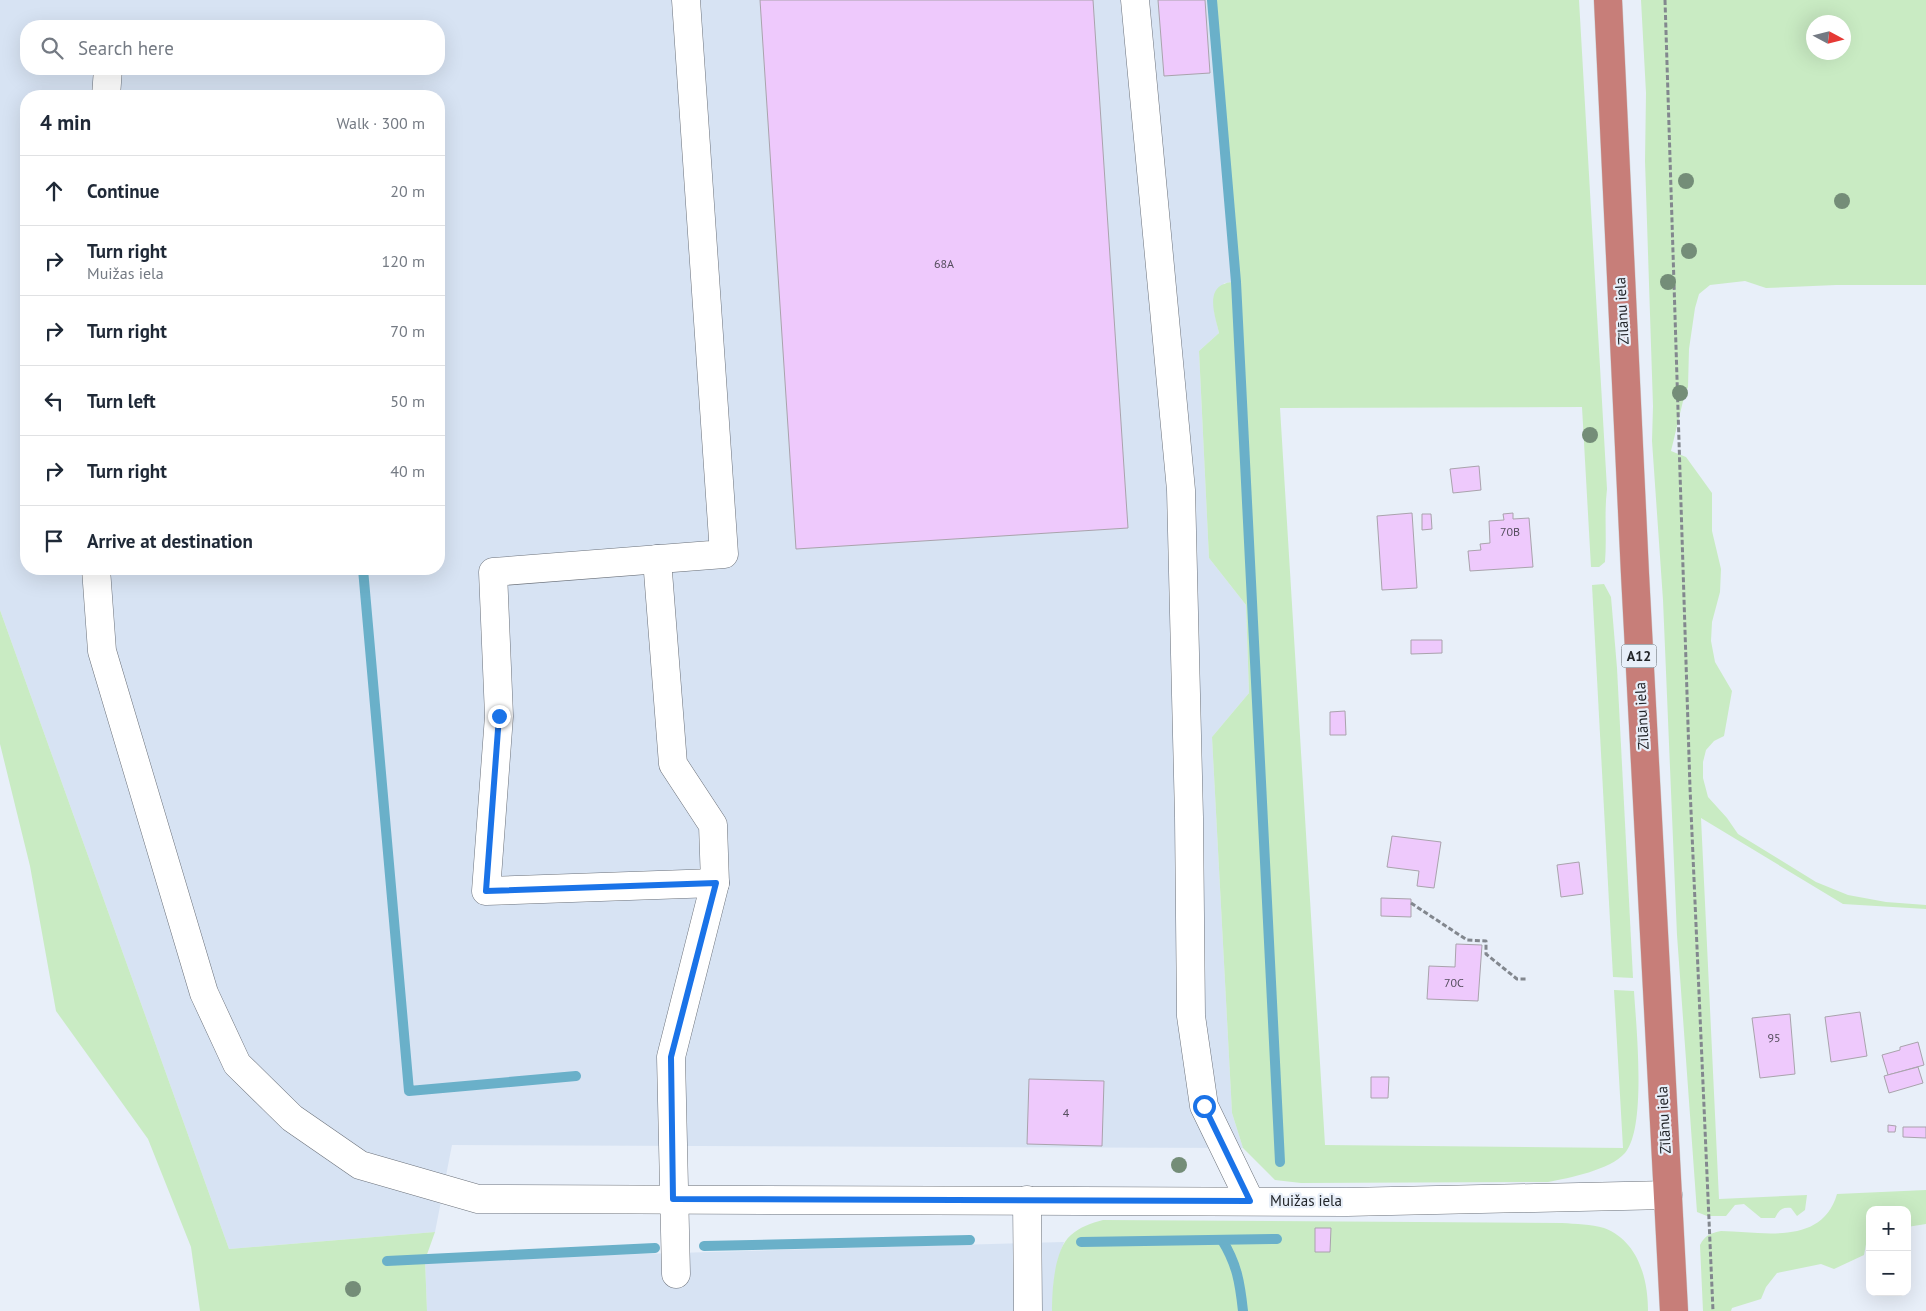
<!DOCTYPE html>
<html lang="en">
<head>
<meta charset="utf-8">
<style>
	:root { --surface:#fff; --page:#f2f2f3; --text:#1f2937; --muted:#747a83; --line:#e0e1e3 }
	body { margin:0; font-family:"PT Sans",sans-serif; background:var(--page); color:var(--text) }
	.controls { position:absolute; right:15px; bottom:15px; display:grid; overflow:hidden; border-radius:10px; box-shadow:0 5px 20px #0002 }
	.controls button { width:45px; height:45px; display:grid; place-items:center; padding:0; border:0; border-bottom:1px solid var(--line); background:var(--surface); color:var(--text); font:25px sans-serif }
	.compass { position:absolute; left:1806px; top:15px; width:45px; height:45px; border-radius:50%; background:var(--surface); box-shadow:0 5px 20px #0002; rotate:97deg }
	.stop { position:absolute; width:15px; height:15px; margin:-11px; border:4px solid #1a73e8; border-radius:50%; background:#fff }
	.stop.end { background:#1a73e8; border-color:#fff; box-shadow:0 1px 5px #0008 }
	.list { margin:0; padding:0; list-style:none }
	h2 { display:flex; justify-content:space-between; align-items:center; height:65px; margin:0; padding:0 20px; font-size:21px }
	h2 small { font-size:16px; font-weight:400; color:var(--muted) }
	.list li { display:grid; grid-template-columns:32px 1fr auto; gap:15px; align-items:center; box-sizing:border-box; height:70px; padding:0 20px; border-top:1px solid var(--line) }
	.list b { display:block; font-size:19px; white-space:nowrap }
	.list p { margin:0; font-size:16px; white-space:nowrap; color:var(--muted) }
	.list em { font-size:16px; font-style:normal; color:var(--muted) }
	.icon { flex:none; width:28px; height:28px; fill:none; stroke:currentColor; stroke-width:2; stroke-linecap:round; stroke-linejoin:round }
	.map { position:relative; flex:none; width:1926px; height:1311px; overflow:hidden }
	.search { position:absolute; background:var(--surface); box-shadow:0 5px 20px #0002; left:20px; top:20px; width:425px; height:55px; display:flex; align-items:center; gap:12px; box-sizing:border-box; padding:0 18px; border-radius:20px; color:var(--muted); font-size:19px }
	.panel { position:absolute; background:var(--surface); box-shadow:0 5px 20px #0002; left:20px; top:90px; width:425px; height:485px; border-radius:20px }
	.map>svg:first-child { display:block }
</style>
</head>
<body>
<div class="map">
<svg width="1926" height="1311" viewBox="0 0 1926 1311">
	<rect width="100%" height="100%" fill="#e8eff9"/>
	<g fill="#d7e3f3" fill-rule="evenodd">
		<path d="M0 0H1212L1236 282 1224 283 1214 311 1219 333 1199 351 1209 558 1246 605 1249 693 1212 737 1232 1113 1243 1148 452 1145 435 1232 229 1249 0 610ZM26 26H439V69H26ZM26 96H439V569H26Z"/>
		<polygon points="1064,1242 1058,1259 1054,1280 1052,1311 427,1311 425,1260"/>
	</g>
	<g fill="#c9ebc3" fill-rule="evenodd">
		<path d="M1212 0H1579L1607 489C1604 514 1607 537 1605 562L1599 567H1591L1582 407 1280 408 1325 1145 1623 1148 1614 990 1634 991C1636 1025 1647 1128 1625 1153 1610 1170 1569 1178 1548 1182L1301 1183 1275 1180 1243 1148 1232 1113 1212 737 1249 693 1246 605 1209 558 1199 351 1219 333C1216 319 1205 291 1224 284 1228 282 1233 282 1236 282Z"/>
		<path d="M1641 0H1926V285H1836L1766 288 1745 281 1710 285 1699 294 1695 308 1689 349 1688 387 1684 397 1671 451 1686 457 1712 493V531L1721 569 1720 592 1712 622 1711 641 1715 662 1732 691 1724 736 1714 741 1706 750 1703 762V778L1708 797 1727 818 1738 834 1816 882 1848 895 1886 902 1926 905V909L1843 904 1701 818 1719 1199 1807 1195 1805 1210 1797 1216 1791 1208C1782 1207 1779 1210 1775 1218H1761L1744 1204 1735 1205 1726 1216H1707L1697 1212 1677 935 1663 600 1652 441 1653 406 1645 161 1646 93ZM1814 22H1844V52H1814Z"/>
		<polygon points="1604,584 1611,597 1617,668 1633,978 1613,977 1592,585"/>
		<polygon points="0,610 229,1249 435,1232 425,1260 427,1311 200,1311 191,1247 148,1139 56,1011 30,866 0,744"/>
		<path d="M1926 1190V1224L1907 1227V1210H1870V1238L1867 1239 1864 1255 1834 1269 1821 1264 1777 1273 1766 1287 1761 1299 1732 1308 1731 1311H1703L1700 1245C1705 1235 1711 1233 1721 1231 1763 1232 1822 1246 1837 1194Z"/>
		<path d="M1103 1220 1562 1223C1576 1224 1591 1224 1604 1228 1638 1241 1648 1278 1648 1311H1052C1052 1291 1054 1249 1071 1235 1080 1227 1091 1223 1103 1220Z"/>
	</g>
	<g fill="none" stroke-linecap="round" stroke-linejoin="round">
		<g stroke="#6ab0c9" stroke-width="10">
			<polyline points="1212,0 1236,282 1280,1162"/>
			<polyline points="363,569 409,1091 576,1076"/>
			<path d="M1222 1240C1237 1264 1240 1283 1243 1311"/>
			<polyline points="1081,1242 1277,1239"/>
			<polyline points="704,1246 970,1240"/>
			<polyline points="387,1261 655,1248"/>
		</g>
	</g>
	<g fill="#eec9fc" stroke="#a9a3ac">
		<polygon points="760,0 1093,0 1128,528 796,549"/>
		<polygon points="1158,0 1205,0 1210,73 1164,76"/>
		<polygon points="1479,466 1481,490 1453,493 1450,469"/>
		<polygon points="1412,513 1417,588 1382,590 1377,516"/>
		<polygon points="1513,513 1513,519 1529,518 1533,567 1470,571 1468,551 1481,550 1480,544 1490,543 1489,521 1504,520 1503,514"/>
		<polygon points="1422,514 1431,514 1432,529 1422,530"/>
		<polygon points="1411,640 1442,640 1442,653 1411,654"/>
		<polygon points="1345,711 1346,735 1330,735 1330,712"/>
		<polygon points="1392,836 1441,842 1434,888 1417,886 1419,871 1387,867"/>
		<polygon points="1579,862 1583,894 1561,897 1557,865"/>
		<polygon points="1381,898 1411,899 1411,917 1381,916"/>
		<polygon points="1456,944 1482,945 1478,1001 1427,999 1429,966 1455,967"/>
		<polygon points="1860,1012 1867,1056 1831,1062 1825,1017"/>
		<polygon points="1790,1014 1795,1074 1760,1078 1752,1018"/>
		<polygon points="1918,1042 1924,1065 1888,1075 1882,1055 1900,1050 1900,1047"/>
		<polygon points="1918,1067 1923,1083 1889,1093 1884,1076"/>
		<polygon points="1371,1077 1389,1077 1388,1098 1371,1098"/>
		<polygon points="1029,1079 1104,1081 1102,1146 1027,1144"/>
		<polygon points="1888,1125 1896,1126 1895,1132 1888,1132"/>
		<polygon points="1903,1127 1926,1127 1926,1138 1903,1137"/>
		<polygon points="1315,1228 1331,1228 1330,1252 1315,1252"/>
	</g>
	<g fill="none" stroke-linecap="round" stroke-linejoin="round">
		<defs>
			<g id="minor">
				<polyline points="686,0 724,554 493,572 499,716 486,891 715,883"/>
				<polyline points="1135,0 1181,490 1189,817 1191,1016 1204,1106 1250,1201"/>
				<polyline points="106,96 108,69"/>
				<polyline points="657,559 673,764 713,825 715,883 671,1057 676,1274"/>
				<polyline points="96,569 102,651 204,993 237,1064 292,1118 360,1165 478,1199 1347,1202 1668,1195"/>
				<polyline points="1027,1200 1028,1311"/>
			</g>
			<polyline id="highway" points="1608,0 1635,574 1674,1311"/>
		</defs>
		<use href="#minor" stroke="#6b717a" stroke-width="29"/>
		<use href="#highway" stroke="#cecfd0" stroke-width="29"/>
		<g stroke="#82878e" stroke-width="3" stroke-dasharray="5 2.5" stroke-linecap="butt">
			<polyline points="1665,0 1690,788 1713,1311"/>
			<polyline points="1411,903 1467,940 1486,941 1486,954 1517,979 1527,979"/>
		</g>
		<use href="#minor" stroke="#fff" stroke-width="28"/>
		<use href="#highway" stroke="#c77e79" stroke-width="28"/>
	</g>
	<g fill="#748d78">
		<circle cx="1686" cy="181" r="8"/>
		<circle cx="1842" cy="201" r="8"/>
		<circle cx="1689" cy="251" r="8"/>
		<circle cx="1668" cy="282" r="8"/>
		<circle cx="1680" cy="393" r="8"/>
		<circle cx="1590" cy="435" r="8"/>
		<circle cx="1179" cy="1165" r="8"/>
		<circle cx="353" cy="1289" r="8"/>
	</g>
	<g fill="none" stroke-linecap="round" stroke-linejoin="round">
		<polyline stroke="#1a73e8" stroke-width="6" points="499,716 486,891 716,883 671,1057 673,1199 1250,1201 1204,1106"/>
	</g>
	<g text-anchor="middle" stroke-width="4.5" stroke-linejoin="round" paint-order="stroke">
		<g font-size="12" fill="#554e5e">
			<text x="944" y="268">68A</text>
			<text x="1510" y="536">70B</text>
			<text x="1454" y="987">70C</text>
			<text x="1774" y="1042">95</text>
			<text x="1066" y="1117">4</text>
		</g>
		<rect fill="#e8eff9" stroke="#5d6267" stroke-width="1" x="1621.5" y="644.5" width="35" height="23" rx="4"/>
		<g font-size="14" font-weight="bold" fill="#222529">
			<text x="1639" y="661">A12</text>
		</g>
		<g font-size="15" fill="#222529" stroke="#e8eff9">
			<text transform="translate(1622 311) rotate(-93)" y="5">Zīlānu iela</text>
			<text transform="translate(1642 716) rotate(-93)" y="5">Zīlānu iela</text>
			<text transform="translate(1664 1120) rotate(-93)" y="5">Zīlānu iela</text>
			<text x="1306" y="1206">Muižas iela</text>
		</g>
	</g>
</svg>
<div class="controls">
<button>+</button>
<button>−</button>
</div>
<svg class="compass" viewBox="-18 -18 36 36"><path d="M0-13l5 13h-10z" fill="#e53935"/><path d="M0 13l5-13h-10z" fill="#747a83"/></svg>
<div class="stop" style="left:1204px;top:1106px"></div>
<div class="stop end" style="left:499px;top:716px"></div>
<div class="search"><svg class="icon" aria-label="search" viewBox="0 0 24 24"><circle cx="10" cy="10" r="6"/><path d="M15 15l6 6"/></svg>Search here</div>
<section class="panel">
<h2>4 min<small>Walk · 300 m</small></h2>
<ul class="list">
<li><svg class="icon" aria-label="ahead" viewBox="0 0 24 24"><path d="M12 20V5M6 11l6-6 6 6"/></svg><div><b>Continue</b></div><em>20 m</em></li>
<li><svg class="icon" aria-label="right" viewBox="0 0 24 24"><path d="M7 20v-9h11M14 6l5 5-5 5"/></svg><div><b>Turn right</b><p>Muižas iela</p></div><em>120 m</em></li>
<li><svg class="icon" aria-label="right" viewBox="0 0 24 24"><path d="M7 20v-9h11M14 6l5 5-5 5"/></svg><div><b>Turn right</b></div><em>70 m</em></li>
<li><svg class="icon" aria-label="left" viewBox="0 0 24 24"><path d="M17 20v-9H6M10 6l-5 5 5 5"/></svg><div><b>Turn left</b></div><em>50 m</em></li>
<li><svg class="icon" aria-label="right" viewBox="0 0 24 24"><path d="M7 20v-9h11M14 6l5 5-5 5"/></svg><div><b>Turn right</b></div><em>40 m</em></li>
<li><svg class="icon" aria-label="arrive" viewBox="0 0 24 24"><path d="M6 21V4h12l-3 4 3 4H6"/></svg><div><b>Arrive at destination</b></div></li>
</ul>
</section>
</div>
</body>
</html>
